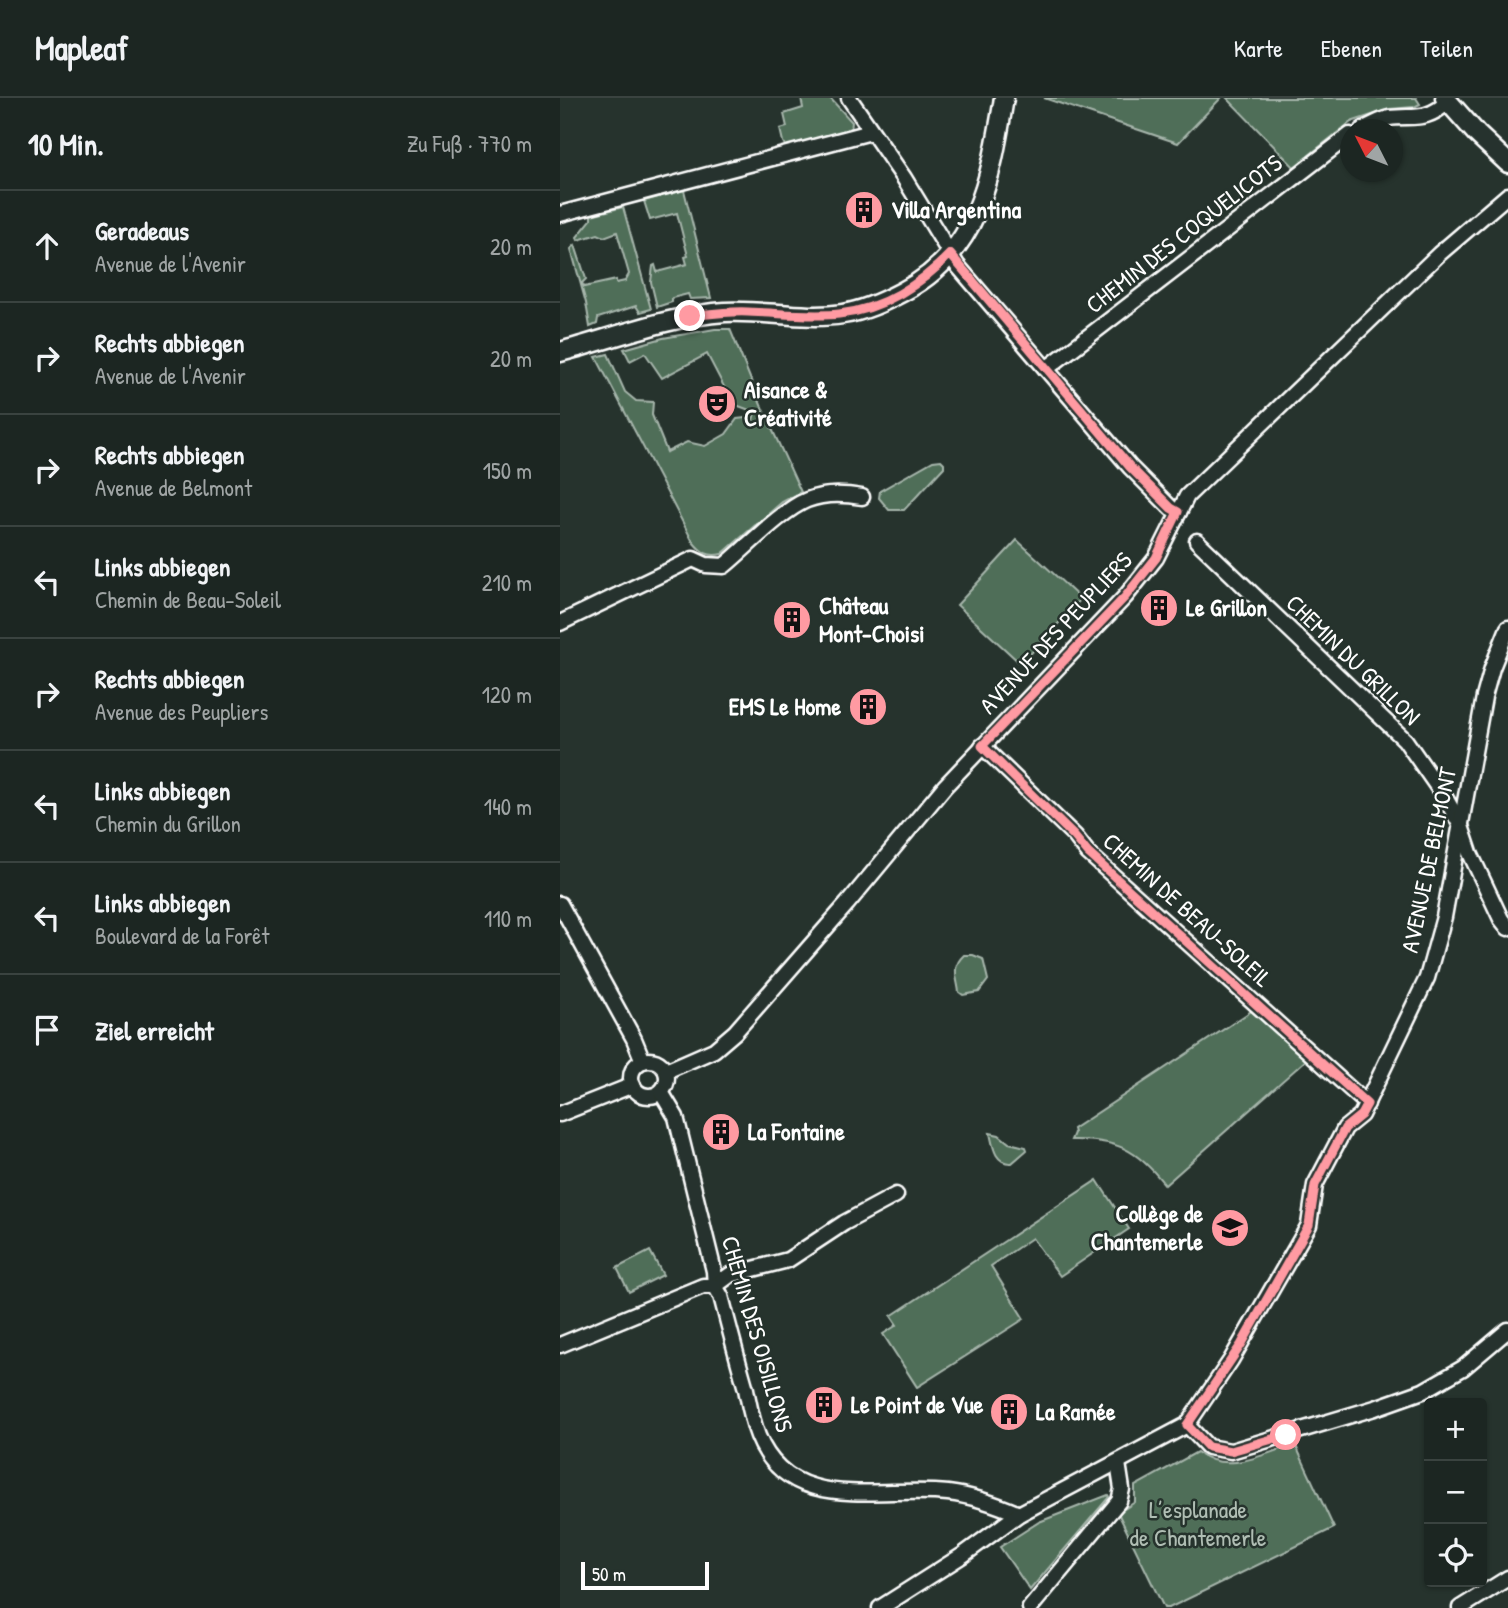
<!DOCTYPE html>
<html lang="de">
<head>
<meta charset="utf-8">
<style>
	:root { --surface:#1c2622; --page:#29322f; --text:#f1f3f6; --muted:#a0a5a5; --line:#3a4340 }
	body { margin:0; font-family:"Patrick Hand",sans-serif; background:var(--page); color:var(--text) }
	.controls { position:absolute; right:21px; bottom:21px; display:grid; overflow:hidden; border-radius:7px; box-shadow:0 2px 5px #0004 }
	.controls button { width:63px; height:63px; display:grid; place-items:center; padding:0; border:0; border-bottom:2px solid var(--line); background:var(--surface); color:var(--text); font:35px sans-serif }
	.compass { position:absolute; left:780px; top:21px; width:63px; height:63px; border-radius:50%; background:var(--surface); box-shadow:0 2px 5px #0004; rotate:312deg }
	.scale { position:absolute; left:21px; bottom:18px; width:128px; box-sizing:border-box; padding-left:7px; border:4px solid #fff; border-top:0; font-size:19px; line-height:24px; white-space:nowrap; color:#fff; -webkit-text-stroke:5px #26332d; paint-order:stroke }
	.stop { position:absolute; width:21px; height:21px; margin:-16px; border:5px solid #ff9aa2; border-radius:50%; background:#fff }
	.stop.end { background:#ff9aa2; border-color:#fff; box-shadow:0 2px 7px #0008 }
	.list { margin:0; padding:0; list-style:none }
	h2 { display:flex; justify-content:space-between; align-items:center; height:91px; margin:0; padding:0 28px; font-size:30px }
	h2 small { font-size:23px; font-weight:400; color:var(--muted) }
	.list li { display:grid; grid-template-columns:46px 1fr auto; gap:21px; align-items:center; box-sizing:border-box; height:112px; padding:0 28px; border-top:2px solid var(--line) }
	.list b { display:block; font-size:26px; white-space:nowrap }
	.list p { margin:0; font-size:23px; white-space:nowrap; color:var(--muted) }
	.list em { font-size:23px; font-style:normal; color:var(--muted) }
	.icon { flex:none; width:38px; height:38px; fill:none; stroke:currentColor; stroke-width:2; stroke-linecap:round; stroke-linejoin:round }
	.map { position:relative; flex:none; width:948px; height:1510px; overflow:hidden }
	header { display:flex; align-items:center; gap:42px; box-sizing:border-box; height:98px; padding:0 35px; background:var(--surface); border-bottom:2px solid var(--line) }
	header strong { font-size:33px }
	nav { display:flex; gap:38px; margin-inline-start:auto; font-size:24px }
	main { display:flex }
	aside { flex:1; background:var(--surface) }
	.map>svg:first-child { display:block }
</style>
</head>
<body>
<header>
<strong>Mapleaf</strong>
<nav><a>Karte</a><a>Ebenen</a><a>Teilen</a></nav>
</header>
<main>
<aside>
<h2>10 Min.<small>Zu Fuß · 770 m</small></h2>
<ul class="list">
<li><svg class="icon" aria-label="ahead" viewBox="0 0 24 24"><path d="M12 20V5M6 11l6-6 6 6"/></svg><div><b>Geradeaus</b><p>Avenue de l'Avenir</p></div><em>20 m</em></li>
<li><svg class="icon" aria-label="right" viewBox="0 0 24 24"><path d="M7 20v-9h11M14 6l5 5-5 5"/></svg><div><b>Rechts abbiegen</b><p>Avenue de l'Avenir</p></div><em>20 m</em></li>
<li><svg class="icon" aria-label="right" viewBox="0 0 24 24"><path d="M7 20v-9h11M14 6l5 5-5 5"/></svg><div><b>Rechts abbiegen</b><p>Avenue de Belmont</p></div><em>150 m</em></li>
<li><svg class="icon" aria-label="left" viewBox="0 0 24 24"><path d="M17 20v-9H6M10 6l-5 5 5 5"/></svg><div><b>Links abbiegen</b><p>Chemin de Beau-Soleil</p></div><em>210 m</em></li>
<li><svg class="icon" aria-label="right" viewBox="0 0 24 24"><path d="M7 20v-9h11M14 6l5 5-5 5"/></svg><div><b>Rechts abbiegen</b><p>Avenue des Peupliers</p></div><em>120 m</em></li>
<li><svg class="icon" aria-label="left" viewBox="0 0 24 24"><path d="M17 20v-9H6M10 6l-5 5 5 5"/></svg><div><b>Links abbiegen</b><p>Chemin du Grillon</p></div><em>140 m</em></li>
<li><svg class="icon" aria-label="left" viewBox="0 0 24 24"><path d="M17 20v-9H6M10 6l-5 5 5 5"/></svg><div><b>Links abbiegen</b><p>Boulevard de la Forêt</p></div><em>110 m</em></li>
<li><svg class="icon" aria-label="arrive" viewBox="0 0 24 24"><path d="M6 21V4h12l-3 4 3 4H6"/></svg><div><b>Ziel erreicht</b></div></li>
</ul>
</aside>
<div class="map">
<svg width="948" height="1510" viewBox="0 0 948 1510">
	<rect width="100%" height="100%" fill="#26332d"/>
	<filter id="ink" filterUnits="userSpaceOnUse"><feTurbulence type="fractalNoise" baseFrequency=".0143" numOctaves="2"/><feDisplacementMap in="SourceGraphic" scale="14" xChannelSelector="R" yChannelSelector="G"/><feConvolveMatrix kernelMatrix="1 2 1 2 8 2 1 2 1" color-interpolation-filters="sRGB"/></filter>
	<g filter="url(#ink)">
		<g fill="#4f6e58" stroke="#a7b6ac" stroke-width="2">
			<polygon points="241,0 270,0 292,24 291,33 227,51 223,44 220,31 227,29 224,16 243,10"/>
			<polygon points="484,0 661,0 618,45"/>
			<polygon points="667,0 856,0 860,6 854,9 830,11 791,24 734,69"/>
			<polygon points="124,92 151,200 130,201 128,196 112,200 112,204 97,209 91,184 93,168 95,167 97,174 127,166 125,159 128,158 117,115 90,122 84,103"/>
			<polygon points="63,109 91,211 80,214 76,208 38,220 37,226 30,229 26,205 11,151 15,147 26,181 22,185 24,189 56,182 56,185 65,183 69,176 57,134 44,139 38,136 18,142 17,139 31,122 31,117"/>
			<path d="M155 231H170L201 307 241 394 222 404 162 456C148 459 142 455 133 444L36 259 48 256 65 294 76 303 93 304 92 317 107 354 127 344 145 348 166 336 177 321 185 320 192 327 195 314 173 306 147 256 102 280 85 255 70 263 64 251 103 240Z"/>
			<polygon points="381,362 384,365 384,369 344,412 329,412 319,400 320,393 373,363"/>
			<polygon points="457,442 521,501 461,566 397,507"/>
			<path d="M404 857H413L423 861 428 882 419 894 403 897 399 894C397 879 391 869 404 857Z"/>
			<path d="M696 910 703 915V923L746 962 605 1087C577 1051 556 1041 511 1042L514 1035 513 1031Z"/>
			<path d="M430 1035 439 1037 449 1045 466 1049 467 1052 452 1065C435 1066 433 1049 430 1035Z"/>
			<polygon points="537,1082 569,1131 500,1178 472,1140 431,1168 464,1221 357,1289 323,1236 337,1227 331,1218"/>
			<polygon points="90,1153 103,1177 69,1194 57,1170"/>
			<path d="M735 1346 774 1430 609 1510H604L558 1415 575 1404V1388L637 1354C667 1377 703 1356 735 1346Z"/>
			<polygon points="548,1397 549,1399 470,1492 440,1449 479,1424"/>
		</g>
		<g fill="none" stroke-linecap="round" stroke-linejoin="round">
			<defs>
				<g id="minor">
					<polyline points="289,0 344,80 397,167 570,369 611,410 619,414"/>
					<path d="M802 32C810 28 820 22 829 20 855 17 865 24 888 4"/>
					<polyline points="0,116 311,34"/>
					<polyline points="486,271 790,37"/>
					<polyline points="637,443 845,642 886,701 901,728 910,755 941,821 948,830"/>
					<path d="M0 525 133 461 146 467 164 468C186 450 222 412 247 402 264 395 285 396 302 399"/>
					<polyline points="422,648 515,738 528,755 807,1006"/>
					<polyline points="0,806 74,941 83,963"/>
					<circle cx="89" cy="980" r="18"/>
					<polyline points="106,973 154,952 175,934 287,806 385,688 565,499 596,460 627,398 879,156 948,97"/>
					<path d="M101 994 116 1019 154 1173 155 1188 161 1198C169 1229 177 1260 186 1291 189 1306 192 1323 198 1338 230 1418 321 1387 388 1395 413 1398 436 1406 459 1416"/>
					<polyline points="0,1016 73,987"/>
					<polyline points="155,1188 170,1177 228,1162 284,1125 336,1097"/>
					<polyline points="0,1247 143,1188 155,1188"/>
					<polyline points="627,1327 648,1349 671,1353 815,1310 863,1293 903,1270 948,1232"/>
					<polyline points="320,1510 403,1457 459,1416 627,1327 671,1262 749,1127 755,1087 785,1030 801,1017 867,880 884,819 924,599 932,570 948,530"/>
					<polyline points="470,1510 559,1403 562,1391 558,1365"/>
					<polyline points="900,1510 948,1480"/>
				</g>
				<g id="tertiary">
					<polyline points="885,0 917,36 948,65"/>
					<path d="M0 254C54 240 109 218 165 214 204 212 244 222 283 216 304 213 323 204 342 194 420 154 431 78 444 0"/>
				</g>
			</defs>
			<use href="#minor" stroke="#fff" stroke-width="19"/>
			<use href="#tertiary" stroke="#fff" stroke-width="23"/>
			<use href="#minor" stroke="#26332d" stroke-width="14"/>
			<use href="#tertiary" stroke="#26332d" stroke-width="18"/>
		</g>
	</g>
	<g fill="none" stroke-linecap="round" stroke-linejoin="round" filter="url(#ink)">
		<path stroke="#ff9aa2" stroke-width="9" d="M130 218C149 216 169 213 188 214 219 215 249 219 279 216 322 212 361 186 390 156L570 369 611 410 618 414 596 460 565 499 422 648 514 738 528 755 807 1006 801 1017 785 1030 755 1087 749 1127 681 1247 627 1327 648 1349 671 1353 726 1337"/>
	</g>
	<defs>
		<symbol id="building-disc" viewBox="-11 -11 22 22"><circle r="9.5" fill="#ff9aa2" stroke="#26332d"/><path d="M-4-6H4V6H1V3H-1V6H-4ZM-2.5-4.3h1.7v1.8h-1.7ZM.8-4.3h1.7v1.8H.8ZM-2.5-1h1.7V.8h-1.7ZM.8-1h1.7V.8H.8Z" fill="#111"/></symbol>
		<symbol id="theatre-disc" viewBox="-11 -11 22 22"><circle r="9.5" fill="#ff9aa2" stroke="#26332d"/><path d="M-5-5.5Q0-4 5-5.5V0Q5 5 0 6Q-5 5-5 0ZM-3.3-2.5H-1v1.5H-3.3ZM1-2.5H3.3v1.5H1ZM-2.8 1Q0 5.5 2.8 1Z" fill="#111"/></symbol>
		<symbol id="school-disc" viewBox="-11 -11 22 22"><circle r="9.5" fill="#ff9aa2" stroke="#26332d"/><path d="M0-5L7-2L0 1L-7-2ZM-4 1L0 2.5L4 1V4Q0 6-4 4Z" fill="#111"/></symbol>
	</defs>
	<g fill-rule="evenodd">
		<use href="#building-disc" x="282" y="90" width="44" height="44"/>
		<use href="#theatre-disc" x="135" y="284" width="44" height="44"/>
		<use href="#building-disc" x="577" y="488" width="44" height="44"/>
		<use href="#building-disc" x="210" y="500" width="44" height="44"/>
		<use href="#building-disc" x="286" y="587" width="44" height="44"/>
		<use href="#building-disc" x="139" y="1012" width="44" height="44"/>
		<use href="#school-disc" x="648" y="1108" width="44" height="44"/>
		<use href="#building-disc" x="242" y="1285" width="44" height="44"/>
		<use href="#building-disc" x="427" y="1292" width="44" height="44"/>
	</g>
	<g text-anchor="middle" stroke-width="5" stroke-linejoin="round" paint-order="stroke">
		<g font-size="24" font-weight="bold" fill="#fff" stroke="#26332d" text-anchor="start">
			<text x="331" y="120">Villa Argentina</text>
			<text x="184" y="300">Aisance &amp;<tspan x="184" dy="28">Créativité</tspan></text>
			<text x="259" y="516">Château<tspan x="259" dy="28">Mont-Choisi</tspan></text>
			<text x="626" y="518">Le Grillon</text>
			<text x="281" y="617" text-anchor="end">EMS Le Home</text>
			<text x="188" y="1042">La Fontaine</text>
			<text x="643" y="1124" text-anchor="end">Collège de<tspan x="643" dy="28">Chantemerle</tspan></text>
			<text x="291" y="1315">Le Point de Vue</text>
			<text x="476" y="1322">La Ramée</text>
		</g>
		<g font-size="24" fill="#fff" stroke="#26332d">
			<text transform="translate(624 136) rotate(-38)" y="8">CHEMIN DES COQUELICOTS</text>
			<text transform="translate(496 535) rotate(-47)" y="8">AVENUE DES PEUPLIERS</text>
			<text transform="translate(793 562) rotate(44)" y="8">CHEMIN DU GRILLON</text>
			<text transform="translate(869 762) rotate(-78)" y="8">AVENUE DE BELMONT</text>
			<text transform="translate(627 812) rotate(42)" y="8">CHEMIN DE BEAU-SOLEIL</text>
			<text transform="translate(197 1236) rotate(74)" y="8">CHEMIN DES OISILLONS</text>
		</g>
		<g font-size="24" fill="#b0beb4" stroke="#26332d">
			<text x="638" y="1420">L’esplanade<tspan x="638" dy="28">de Chantemerle</tspan></text>
		</g>
	</g>
</svg>
<div class="controls">
<button>+</button>
<button>−</button>
<button><svg class="icon" aria-label="locate" viewBox="0 0 24 24"><circle cx="12" cy="12" r="6"/><path d="M12 2v4M12 18v4M2 12h4M18 12h4"/></svg></button>
</div>
<svg class="compass" viewBox="-18 -18 36 36"><path d="M0-13l5 13h-10z" fill="#e53935"/><path d="M0 13l5-13h-10z" fill="#a0a5a5"/></svg>
<div class="scale">50 m</div>
<div class="stop" style="left:726px;top:1337px"></div>
<div class="stop end" style="left:130px;top:218px"></div>
</div>
</main>
</body>
</html>
